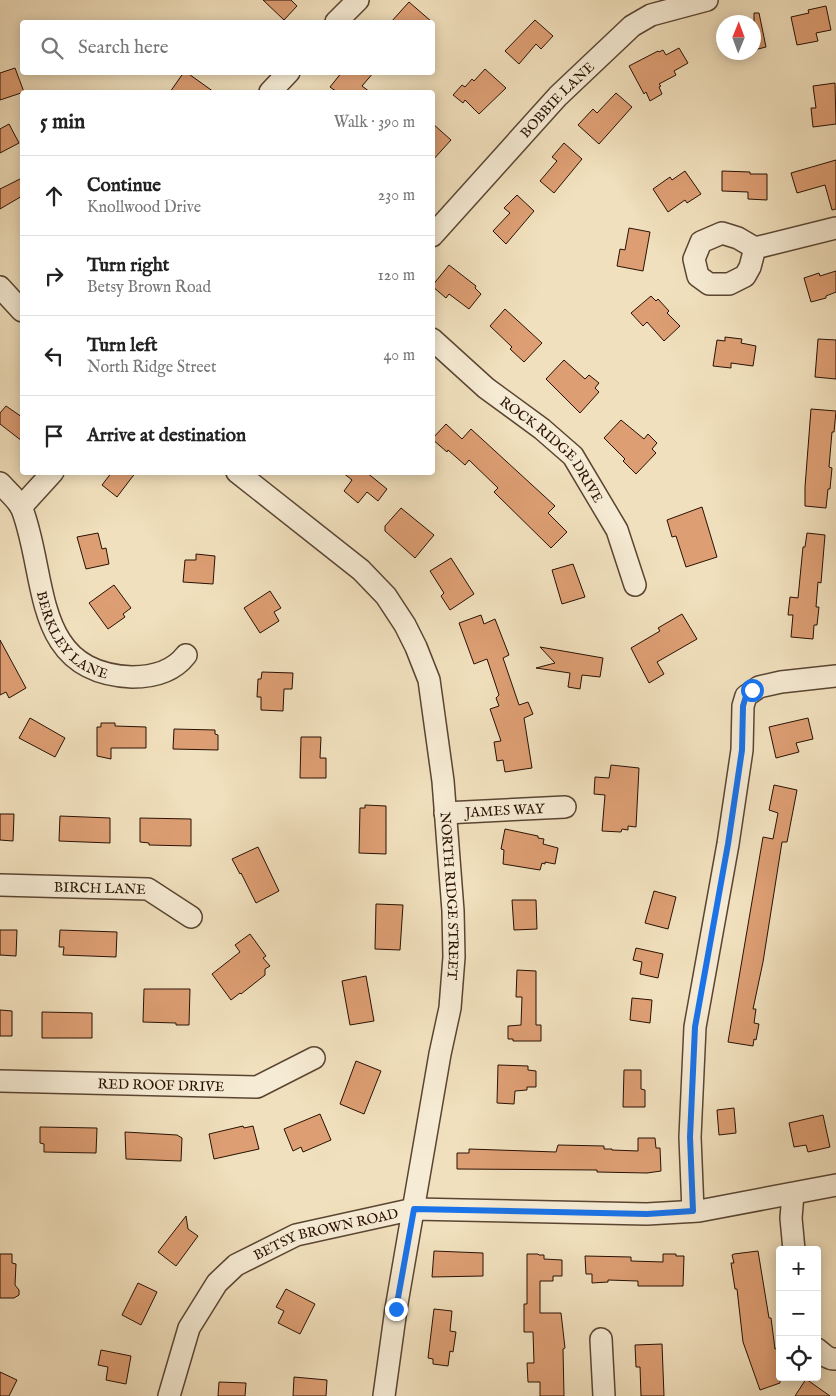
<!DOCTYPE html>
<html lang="en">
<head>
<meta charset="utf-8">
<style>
	:root { --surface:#fff; --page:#f2f2f2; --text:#222; --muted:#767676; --line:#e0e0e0 }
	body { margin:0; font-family:"IM FELL English",serif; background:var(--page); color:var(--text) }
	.controls { position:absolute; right:15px; bottom:15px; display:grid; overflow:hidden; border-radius:5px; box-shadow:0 2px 12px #0003 }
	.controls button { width:45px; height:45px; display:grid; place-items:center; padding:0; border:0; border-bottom:1px solid var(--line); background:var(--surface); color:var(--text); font:25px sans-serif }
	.compass { position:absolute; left:716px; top:15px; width:45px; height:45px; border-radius:50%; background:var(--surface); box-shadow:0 2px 12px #0003; rotate:1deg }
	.stop { position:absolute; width:15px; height:15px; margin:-11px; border:4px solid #1a73e8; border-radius:50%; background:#fff }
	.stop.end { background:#1a73e8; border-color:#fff; box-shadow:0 1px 5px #0008 }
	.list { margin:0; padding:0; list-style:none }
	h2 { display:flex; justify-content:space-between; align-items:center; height:65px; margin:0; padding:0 20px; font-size:21px }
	h2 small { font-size:16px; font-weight:400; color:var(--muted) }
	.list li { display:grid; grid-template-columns:32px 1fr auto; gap:15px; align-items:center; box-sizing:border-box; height:80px; padding:0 20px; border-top:1px solid var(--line) }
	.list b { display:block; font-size:19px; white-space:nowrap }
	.list p { margin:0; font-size:16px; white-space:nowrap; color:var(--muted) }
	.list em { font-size:16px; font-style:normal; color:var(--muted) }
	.icon { flex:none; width:28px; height:28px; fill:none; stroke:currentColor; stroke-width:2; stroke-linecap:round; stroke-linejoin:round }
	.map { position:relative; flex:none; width:836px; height:1396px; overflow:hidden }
	.search { position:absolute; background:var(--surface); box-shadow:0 2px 12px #0003; left:20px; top:20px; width:415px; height:55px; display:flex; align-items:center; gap:12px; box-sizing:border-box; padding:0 18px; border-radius:5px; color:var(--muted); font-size:19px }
	.panel { position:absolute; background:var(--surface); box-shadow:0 2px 12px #0003; left:20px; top:90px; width:415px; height:385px; border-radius:5px }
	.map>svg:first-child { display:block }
</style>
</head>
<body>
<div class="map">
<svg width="836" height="1396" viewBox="0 0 836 1396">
	<rect width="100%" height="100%" fill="#f1e0bd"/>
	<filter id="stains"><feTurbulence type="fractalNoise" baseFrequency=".004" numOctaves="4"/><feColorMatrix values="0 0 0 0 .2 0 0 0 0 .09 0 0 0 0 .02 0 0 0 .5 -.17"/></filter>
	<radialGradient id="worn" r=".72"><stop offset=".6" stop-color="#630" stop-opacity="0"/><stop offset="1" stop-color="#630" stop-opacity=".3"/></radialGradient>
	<g fill="#dd9e73" stroke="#281104">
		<polygon points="263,0 291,0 297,6 284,20"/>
		<polygon points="409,2 432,22 391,22"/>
		<polygon points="826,6 831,30 816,33 818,41 797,45 791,17 809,13 808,10"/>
		<polygon points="754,13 759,13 766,47 754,50"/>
		<polygon points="535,20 553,36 541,49 536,44 519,64 505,51"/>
		<polygon points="679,48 688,63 674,71 676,75 659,84 661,86 659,87 662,94 650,101 646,92 644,94 629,66 658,51 659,52 663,50 666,55"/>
		<polygon points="15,68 24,92 0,100 0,73"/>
		<polygon points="485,69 506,88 479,114 465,100 463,103 453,95 462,85 465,87 472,79 474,81"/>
		<polygon points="184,72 186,72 214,92 170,92"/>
		<polygon points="342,72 374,72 362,86 370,92 337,92 330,87"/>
		<polygon points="835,83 836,124 813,127 811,108 816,108 813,86"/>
		<polygon points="616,93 632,107 599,144 578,125 593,109 597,113"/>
		<polygon points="432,123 451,140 432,161"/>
		<polygon points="9,124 19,143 0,153 0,129"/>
		<polygon points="564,143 582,159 554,193 540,181 557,161 552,157"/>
		<polygon points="836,160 836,209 832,210 825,185 797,193 791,173"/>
		<polygon points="685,171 701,194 687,203 685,200 668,212 653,189 670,177 672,180"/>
		<polygon points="722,171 750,172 750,174 767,174 767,200 748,199 748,192 722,191"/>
		<polygon points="22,178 22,196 0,209 0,189"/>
		<polygon points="517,195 534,211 506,244 493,231 510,213 504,208"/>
		<polygon points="629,228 650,232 643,271 617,266 620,249 625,250"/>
		<polygon points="449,265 476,286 475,288 481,294 469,309 449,294 446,298 432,286"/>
		<polygon points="836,271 836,292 826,296 826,298 811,302 804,278 819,273 820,276"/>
		<polygon points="651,296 656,301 658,299 669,311 667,313 680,326 664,341 647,322 643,326 631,313"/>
		<polygon points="505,309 542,343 524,362 510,349 512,347 490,326"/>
		<polygon points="725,337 742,339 741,343 756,346 753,366 731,363 731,368 713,366 717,340 725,341"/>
		<polygon points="818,339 836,340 836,379 815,377"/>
		<polygon points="564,360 585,379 589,375 599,383 595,388 599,392 580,413 546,379"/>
		<polygon points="6,406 22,417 22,441 0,424 0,413"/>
		<polygon points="811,409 836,411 834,432 832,432 829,467 832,468 830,489 828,489 826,508 805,506 805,487"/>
		<polygon points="621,420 644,439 648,434 657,443 652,449 656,453 636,474 623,461 625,459 604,438"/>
		<polygon points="446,424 462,439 471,429 555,506 548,513 567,532 551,548 494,492 498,488 469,460 465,465 448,450 447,452 432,439"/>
		<polygon points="112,472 136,472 117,497 102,485"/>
		<polygon points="342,472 366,472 387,489 378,501 367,492 358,503 344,491 352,480"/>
		<polygon points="702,507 717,557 686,567 676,536 672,537 667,520"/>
		<polygon points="401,508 434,535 415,558 385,531 385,526"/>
		<polygon points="98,533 102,549 106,548 109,564 86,569 77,537"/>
		<polygon points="807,533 825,535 821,583 818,582 816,607 819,607 817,625 814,625 813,639 791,637 793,615 788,615 790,597 798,598 803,547 805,547"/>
		<polygon points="196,554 215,556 213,584 183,582 185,560 196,560"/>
		<polygon points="451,558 474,594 450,610 441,596 444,593 430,571"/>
		<polygon points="573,564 585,597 562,604 552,570"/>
		<polygon points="114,585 131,608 123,614 125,617 108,629 89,603"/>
		<polygon points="270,591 281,608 274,612 279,621 260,633 244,608"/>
		<polygon points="682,614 697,639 657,662 664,674 649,683 631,648 660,631 658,628"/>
		<polygon points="481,615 484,624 495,619 509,655 503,658 519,705 528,702 533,714 524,718 532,768 505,772 503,760 497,761 494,742 501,741 490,709 499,706 496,698 499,695 487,659 474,664 459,623"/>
		<polygon points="0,640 26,688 9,698 6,692 0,695"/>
		<polygon points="540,647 603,658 600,677 582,675 580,689 568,687 570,673 536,668 555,663"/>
		<polygon points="262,672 293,673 292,689 284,689 283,711 261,710 261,697 257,697 258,679 261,679"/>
		<polygon points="30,718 65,738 55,757 19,738"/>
		<polygon points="808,718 813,739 796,743 799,752 776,758 769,727"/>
		<polygon points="101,723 115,723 115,726 146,727 146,748 111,748 111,759 97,756 97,727 101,727"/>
		<polygon points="174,729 215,730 215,734 218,735 218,750 173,749"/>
		<polygon points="301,737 321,737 320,758 326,758 326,778 300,778"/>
		<polygon points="611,765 639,768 636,827 628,826 628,830 622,829 621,832 602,831 605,795 594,794 595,777 609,778"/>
		<polygon points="774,785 797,790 787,842 782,842 763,962 753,1009 756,1009 754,1023 759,1024 756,1040 754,1039 753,1046 728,1042 763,837 773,839 778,813 769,810"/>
		<polygon points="365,805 386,806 386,854 359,853 360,808 365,808"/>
		<polygon points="0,814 14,814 13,841 0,840"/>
		<polygon points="60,816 110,818 110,843 59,841"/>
		<polygon points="140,818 191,819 191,846 149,845 149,843 140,842"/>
		<polygon points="505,829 538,836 538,838 544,839 543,844 558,848 555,864 545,862 545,864 542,863 540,870 503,864 504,850 501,849"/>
		<polygon points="258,847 279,891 256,903 241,873 240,874 232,859"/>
		<polygon points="654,891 676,897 668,929 645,923"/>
		<polygon points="512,900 536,900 537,929 514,930"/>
		<polygon points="376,904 403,905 400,950 375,949"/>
		<polygon points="0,930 17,930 16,956 0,955"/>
		<polygon points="60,930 117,932 116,957 63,955 64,947 59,947"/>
		<polygon points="250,934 266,956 263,958 270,966 265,969 265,975 241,994 240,993 231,1000 212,974 240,952 235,945"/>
		<polygon points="636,948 663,954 658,978 640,974 642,962 633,960"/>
		<polygon points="517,970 536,971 536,1025 541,1025 541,1041 513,1041 513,1039 508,1039 508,1026 521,1025 522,997 516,997"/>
		<polygon points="366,976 374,1021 350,1025 342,981"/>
		<polygon points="144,989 190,989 189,1025 176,1025 176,1023 143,1022"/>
		<polygon points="632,998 652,1000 650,1023 630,1020"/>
		<polygon points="0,1010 12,1011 12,1036 0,1036"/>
		<polygon points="42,1012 92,1013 92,1038 42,1038"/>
		<polygon points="356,1061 381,1071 364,1114 340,1104"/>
		<polygon points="498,1065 528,1066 528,1070 536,1071 536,1087 527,1087 527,1090 515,1091 514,1104 497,1103"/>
		<polygon points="624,1070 641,1070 641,1089 645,1090 645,1107 623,1107"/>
		<polygon points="734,1108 736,1133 719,1135 717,1110"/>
		<polygon points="320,1114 331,1140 303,1152 301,1147 293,1151 284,1129"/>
		<polygon points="823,1115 830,1147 808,1152 806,1145 794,1147 789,1123"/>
		<polygon points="243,1126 244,1128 253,1126 259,1149 214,1159 209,1134"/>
		<polygon points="40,1127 97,1128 96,1153 44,1152 44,1144 40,1143"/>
		<polygon points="125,1132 177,1135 182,1138 181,1161 126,1159"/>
		<polygon points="638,1138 655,1138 656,1148 660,1148 661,1171 647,1173 597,1172 597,1170 457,1169 457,1153 469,1153 469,1149 556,1152 558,1145 604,1146 604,1149 612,1149 612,1150 638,1151"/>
		<polygon points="186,1216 188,1229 198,1236 176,1266 158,1252"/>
		<polygon points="434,1251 483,1253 483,1276 432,1277"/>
		<polygon points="758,1251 769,1318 771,1318 775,1349 780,1347 780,1383 760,1390 743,1342 737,1289 735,1289 731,1263 734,1263 732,1255 734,1254"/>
		<polygon points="0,1254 12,1254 12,1263 16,1264 15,1285 19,1290 19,1295 14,1298 0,1298"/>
		<polygon points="527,1254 538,1254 539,1255 544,1255 544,1259 562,1260 562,1276 553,1276 553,1281 540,1281 540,1313 561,1313 565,1348 563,1349 564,1396 540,1396 540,1382 528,1382 527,1363 534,1363 533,1332 524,1332 524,1304 527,1304"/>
		<polygon points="663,1254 676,1254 676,1256 684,1256 683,1286 638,1286 638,1281 608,1280 608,1282 592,1283 592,1274 586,1274 585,1256 631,1257 631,1261 663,1262"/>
		<polygon points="138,1283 157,1292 141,1325 122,1315"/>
		<polygon points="286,1289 315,1304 300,1334 278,1323 284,1311 276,1307"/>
		<polygon points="434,1309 452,1311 450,1331 456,1332 453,1352 450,1351 448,1366 433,1364 433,1359 428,1358"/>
		<polygon points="662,1344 664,1396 641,1396 640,1367 636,1367 635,1345"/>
		<polygon points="101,1350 131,1356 126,1384 106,1380 108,1367 98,1365"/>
		<polygon points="0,1372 17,1380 9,1396 0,1396"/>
		<polygon points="294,1377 327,1380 326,1396 293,1396"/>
		<polygon points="806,1379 830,1396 795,1396"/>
		<polygon points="219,1382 246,1383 245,1396 218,1396"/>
	</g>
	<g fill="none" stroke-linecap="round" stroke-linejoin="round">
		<defs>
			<g id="minor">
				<polyline points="336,22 358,0"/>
				<polyline points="270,92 289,72"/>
				<path id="s1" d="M432 236 558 96 632 26 651 15 707 0"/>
				<polyline points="755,248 750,267 745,276 729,284 709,284 698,276 694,259 701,242 722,233 738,238 755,248 836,228"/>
				<polyline points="0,287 22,311"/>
				<path id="s2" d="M432 339 486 388 542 429 573 456 617 530 635 585"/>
				<path id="s3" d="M237 472 361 570 386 596 405 625 416 647 429 680 443 781 453 911 454 957 450 1008 440 1054 396 1309 384 1396"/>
				<path id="s4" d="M0 483C7 491 18 500 22 509 48 577 31 673 132 677 153 677 173 672 186 655"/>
				<polyline points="21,507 53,472"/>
				<path id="s5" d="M445 813 565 807"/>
				<path id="s6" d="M0 885 148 889 191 917"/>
				<path id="s7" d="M0 1081 257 1087 314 1058"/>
				<polyline points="793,1194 791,1218 794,1250"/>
				<polyline points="693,1211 690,1137 695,1027 728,844 742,750 743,706 746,696 759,687 781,682 836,676"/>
				<polyline points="601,1339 604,1396"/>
				<path d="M817 1349C823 1354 829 1360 836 1359"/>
				<path id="s8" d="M169 1396 189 1328 217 1283 236 1265 296 1235 414 1209 647 1214 699 1211 836 1185"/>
			</g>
		</defs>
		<use href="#minor" stroke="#5a4532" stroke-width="24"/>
		<use href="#minor" stroke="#f6ebd4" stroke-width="21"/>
	</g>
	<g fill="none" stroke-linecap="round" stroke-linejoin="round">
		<polyline stroke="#1a73e8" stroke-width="6" points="396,1309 414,1209 647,1214 693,1211 690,1137 695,1027 728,844 742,750 743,706 746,696 752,690"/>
	</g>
	<g text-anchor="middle" stroke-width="4" stroke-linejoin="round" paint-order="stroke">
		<g font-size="14" fill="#281104" stroke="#f6ebd4">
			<text dy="5" stroke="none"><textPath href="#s1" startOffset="185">BOBBIE LANE</textPath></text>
			<text dy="5" stroke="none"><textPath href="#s2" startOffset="164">ROCK RIDGE DRIVE</textPath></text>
			<text dy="5" stroke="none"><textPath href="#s4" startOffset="175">BERKLEY LANE</textPath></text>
			<text dy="5" stroke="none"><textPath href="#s5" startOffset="60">JAMES WAY</textPath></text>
			<text dy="5" stroke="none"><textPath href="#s6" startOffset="100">BIRCH LANE</textPath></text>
			<text dy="5" stroke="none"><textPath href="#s3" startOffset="506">NORTH RIDGE STREET</textPath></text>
			<text dy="5" stroke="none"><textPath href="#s7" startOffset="161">RED ROOF DRIVE</textPath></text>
			<text dy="5" stroke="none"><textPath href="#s8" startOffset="246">BETSY BROWN ROAD</textPath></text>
		</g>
	</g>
	<rect width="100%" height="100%" filter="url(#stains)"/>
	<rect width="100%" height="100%" fill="url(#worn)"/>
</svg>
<div class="controls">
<button>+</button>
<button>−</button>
<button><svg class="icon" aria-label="locate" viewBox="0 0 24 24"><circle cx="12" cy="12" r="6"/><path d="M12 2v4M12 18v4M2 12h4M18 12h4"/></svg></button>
</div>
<svg class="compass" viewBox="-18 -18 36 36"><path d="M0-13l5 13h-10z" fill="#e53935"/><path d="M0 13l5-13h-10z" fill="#767676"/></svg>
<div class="stop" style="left:752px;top:690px"></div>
<div class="stop end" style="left:396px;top:1309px"></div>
<div class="search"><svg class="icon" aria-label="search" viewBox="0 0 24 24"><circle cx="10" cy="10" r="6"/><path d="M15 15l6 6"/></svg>Search here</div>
<section class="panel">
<h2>5 min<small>Walk · 390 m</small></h2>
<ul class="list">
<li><svg class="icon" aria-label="ahead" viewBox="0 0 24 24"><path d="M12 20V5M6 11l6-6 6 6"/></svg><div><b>Continue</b><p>Knollwood Drive</p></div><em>230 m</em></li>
<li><svg class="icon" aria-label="right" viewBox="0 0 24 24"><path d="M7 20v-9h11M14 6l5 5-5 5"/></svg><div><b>Turn right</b><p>Betsy Brown Road</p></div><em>120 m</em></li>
<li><svg class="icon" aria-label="left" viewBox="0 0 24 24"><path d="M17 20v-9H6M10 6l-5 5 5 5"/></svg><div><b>Turn left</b><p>North Ridge Street</p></div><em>40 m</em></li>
<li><svg class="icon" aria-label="arrive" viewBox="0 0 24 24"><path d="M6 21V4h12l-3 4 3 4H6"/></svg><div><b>Arrive at destination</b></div></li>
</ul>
</section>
</div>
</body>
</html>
